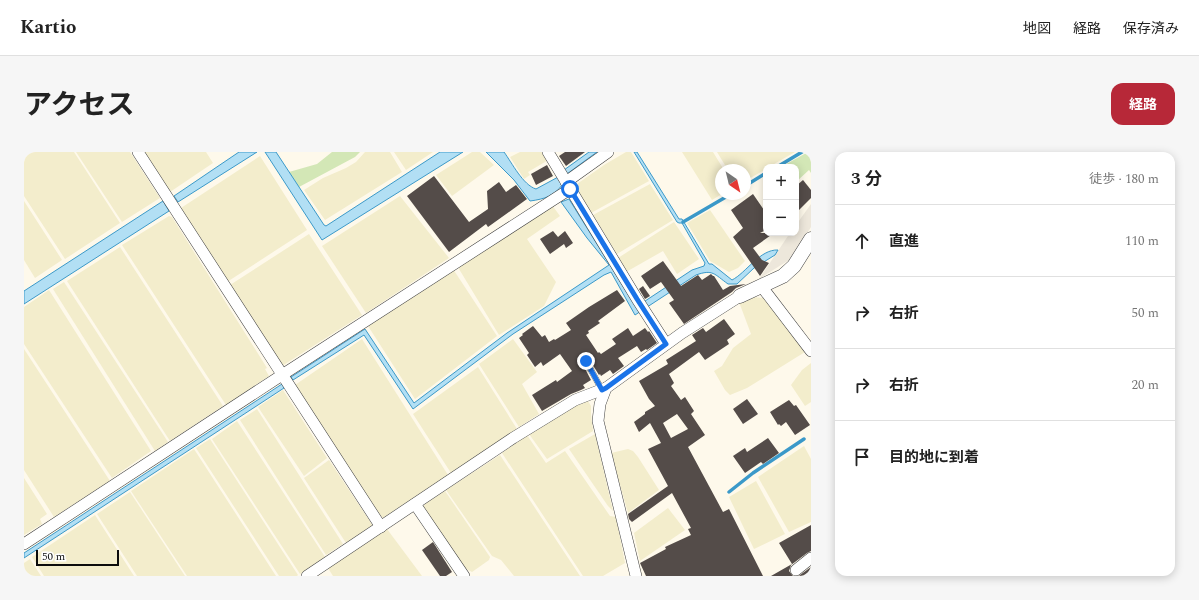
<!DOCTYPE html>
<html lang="ja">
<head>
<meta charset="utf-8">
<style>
	:root { --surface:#fff; --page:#f6f6f6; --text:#222; --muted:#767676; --line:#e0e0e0; --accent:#b72838 }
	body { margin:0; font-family:Spectral,"Noto Sans JP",serif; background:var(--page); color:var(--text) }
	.controls { position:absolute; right:12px; top:12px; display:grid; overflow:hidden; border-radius:8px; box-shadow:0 2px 10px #0003 }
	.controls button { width:36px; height:36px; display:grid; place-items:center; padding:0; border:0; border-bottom:1px solid var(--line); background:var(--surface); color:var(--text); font:20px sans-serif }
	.compass { position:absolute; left:691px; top:12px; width:36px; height:36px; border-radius:50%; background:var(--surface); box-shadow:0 2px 10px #0003; rotate:145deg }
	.scale { position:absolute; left:12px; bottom:10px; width:83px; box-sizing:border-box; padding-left:4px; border:2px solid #0c0c0c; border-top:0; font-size:11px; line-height:14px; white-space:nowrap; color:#0c0c0c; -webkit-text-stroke:3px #fff; paint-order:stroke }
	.stop { position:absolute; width:12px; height:12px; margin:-9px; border:3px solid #1a73e8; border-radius:50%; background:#fff }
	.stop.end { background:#1a73e8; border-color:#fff; box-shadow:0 1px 4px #0008 }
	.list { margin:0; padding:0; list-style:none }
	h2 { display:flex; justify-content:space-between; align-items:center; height:52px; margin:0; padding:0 16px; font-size:17px }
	h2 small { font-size:13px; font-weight:400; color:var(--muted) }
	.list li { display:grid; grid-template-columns:26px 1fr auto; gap:12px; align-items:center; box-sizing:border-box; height:72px; padding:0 16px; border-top:1px solid var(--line) }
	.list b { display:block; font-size:15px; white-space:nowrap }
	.list em { font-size:13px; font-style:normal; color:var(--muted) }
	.icon { flex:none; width:22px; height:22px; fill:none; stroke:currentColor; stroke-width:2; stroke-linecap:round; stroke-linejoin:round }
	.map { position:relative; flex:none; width:787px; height:424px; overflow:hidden; border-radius:12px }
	header { display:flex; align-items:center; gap:24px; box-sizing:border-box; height:56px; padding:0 20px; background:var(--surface); border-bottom:1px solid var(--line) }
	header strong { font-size:19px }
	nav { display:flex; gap:22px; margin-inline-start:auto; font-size:14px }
	.intro { display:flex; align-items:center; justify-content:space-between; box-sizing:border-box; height:96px; padding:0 24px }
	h1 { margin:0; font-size:28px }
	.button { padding:10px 18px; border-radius:12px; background:var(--accent); color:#fff; font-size:14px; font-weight:700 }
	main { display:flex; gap:24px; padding:0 24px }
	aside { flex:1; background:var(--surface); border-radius:12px; box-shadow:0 2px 10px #0003 }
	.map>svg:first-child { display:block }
</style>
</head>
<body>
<header>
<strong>Kartio</strong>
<nav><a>地図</a><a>経路</a><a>保存済み</a></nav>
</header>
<div class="intro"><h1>アクセス</h1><a class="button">経路</a></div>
<main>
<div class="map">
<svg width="787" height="424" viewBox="0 0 787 424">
	<rect width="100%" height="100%" fill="#fef9eb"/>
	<g fill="#f3edcc">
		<polygon points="0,0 50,0 96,71 41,107 0,44"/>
		<polygon points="52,0 106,0 136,46 98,70"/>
		<polygon points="119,0 182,0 189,11 146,40"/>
		<polygon points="341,0 366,0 378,20 301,68 280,38 299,26 322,16 332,10"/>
		<polygon points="370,0 409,0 382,18"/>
		<polygon points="448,0 456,0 470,13 428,44 412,23"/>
		<polygon points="496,0 522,0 526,7 504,20 506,23 500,27 486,5"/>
		<polygon points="602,0 607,0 625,29 567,61 553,37 553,32 580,13"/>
		<polygon points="658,0 689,0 700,18 697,18 698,42 688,48"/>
		<polygon points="693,0 771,0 745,15 742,15 742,17 721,29 721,18 704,18"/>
		<polygon points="236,4 283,78 203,130 157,56"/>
		<polygon points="626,32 649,68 593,102 569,63"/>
		<polygon points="376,44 425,106 342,161 298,94"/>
		<polygon points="0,49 38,108 11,126 0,108"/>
		<polygon points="528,53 536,64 503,87 532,130 520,154 475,183 435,117 436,112"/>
		<polygon points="686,58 721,109 714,116 705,120 686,109 663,71"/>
		<polygon points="145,64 148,65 243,216 241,217 245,224 202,253 98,93"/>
		<polygon points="650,70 675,107 653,122 639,99 602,120 594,106"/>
		<polygon points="285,82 338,163 258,214 206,133"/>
		<polygon points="96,95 199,254 146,289 43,129"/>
		<polygon points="429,117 473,184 391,247 344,174"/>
		<polygon points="40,130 144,290 131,299 29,137"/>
		<polygon points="25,138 127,299 88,326 0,192 0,155"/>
		<polygon points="727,145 741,146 781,200 723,236 706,243 701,238 690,219 698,214 709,196 727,182 715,150"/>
		<polygon points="338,187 424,323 359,366 354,361 271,233"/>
		<polygon points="489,187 513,220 498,232 515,262 495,275 455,212"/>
		<polygon points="0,197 86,329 30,365 0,318"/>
		<polygon points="787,211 787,250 781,254 767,233 778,218"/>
		<polygon points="454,215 493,277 427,321 389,262"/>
		<polygon points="259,238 303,306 280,324 234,255"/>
		<polygon points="564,249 567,254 567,263 569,279 523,307 505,282 549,255"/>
		<polygon points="233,257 319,392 302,403 216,268"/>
		<polygon points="213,269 301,405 276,422 188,287"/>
		<polygon points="571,282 589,359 584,354 545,297"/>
		<polygon points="503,283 522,311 541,299 586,364 592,365 601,411 579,424 559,424 478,301"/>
		<polygon points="186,287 274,423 273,424 255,424 172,296"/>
		<polygon points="780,294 787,307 787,370 765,380 734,325"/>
		<polygon points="170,297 252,424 163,424 107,339"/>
		<polygon points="604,297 609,299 614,305 635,338 604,361 587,301"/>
		<polygon points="476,303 556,424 490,424 477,408 468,404 422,338"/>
		<polygon points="305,308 349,374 322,391 280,326"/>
		<polygon points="0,326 23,362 16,367 18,372 0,383"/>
		<polygon points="732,329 761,382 730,397 705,345"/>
		<polygon points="421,339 466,405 465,408 448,420 437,414 398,359 401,352"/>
		<polygon points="106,340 161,424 113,424 73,362"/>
		<polygon points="644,356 661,378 616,409 610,381"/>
		<polygon points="71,363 110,424 20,424 8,405"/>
		<polygon points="363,377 398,424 309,424 304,416"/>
		<polygon points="6,407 17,424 0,424 0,411"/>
	</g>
	<g fill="#d3e7b6">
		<polygon points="308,0 336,0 331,5 275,35 265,20 293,12"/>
		<polygon points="784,0 787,0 787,21 785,18 772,30 772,15 757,15"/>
	</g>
	<polygon fill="#ede7db" points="787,52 787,75 773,98 765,108 735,127 766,81 772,81 772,73"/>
	<g fill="#b2dff4" stroke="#3b99c9">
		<polygon points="215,0 233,0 154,50 150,44"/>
		<polygon points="241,0 252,0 300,73 302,74 416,0 439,0 298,88"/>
		<path d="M462 0H480C488 11 499 33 512 37L536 24 540 18 565 0H573L536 27 539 32C530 44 521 47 506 49L490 28Z"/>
		<path d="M610 0H613L655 67H658L685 112H688L708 128C722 121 736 97 754 98L751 103 730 116 713 132H704C690 122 689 117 672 123L611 163 587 120 580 123 489 182 389 257 340 183 269 228 267 225 341 177 390 251 483 181 585 113 563 86 537 50 545 47 612 155 668 118 680 114 681 111 658 71H655L653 70Z"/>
		<polygon points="139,49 145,59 0,152 0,139"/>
		<polygon points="258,232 260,236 0,406 0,401"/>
	</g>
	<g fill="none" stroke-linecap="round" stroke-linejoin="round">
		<g stroke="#3b99c9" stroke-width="3.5">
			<polyline points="753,15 778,0"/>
			<polyline points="721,34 742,21"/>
			<polyline points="659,70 707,42"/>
			<polyline points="705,340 729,321 780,287"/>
		</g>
	</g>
	<g fill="#544c49" fill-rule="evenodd">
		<polygon points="541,0 561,0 542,14 535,4"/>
		<polygon points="523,13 529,24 512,33 507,22"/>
		<polygon points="410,24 445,70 464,57 463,39 475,30 482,40 492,33 503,47 464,75 462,72 425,100 383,44"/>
		<polygon points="779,28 787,38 787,46 772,61 772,34"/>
		<polygon points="729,42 742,61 742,78 736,81 750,81 729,96 738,108 745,111 736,124 709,85 719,76 707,58"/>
		<polygon points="529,79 534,85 541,79 549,91 542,96 540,92 526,102 516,87"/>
		<polygon points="639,109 657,134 674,123 678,128 687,122 689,124 690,124 699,138 706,134 722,132 712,136 708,140 660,172 645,151 650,148 637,130 626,137 617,124"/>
		<polygon points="619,134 626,144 621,147 615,137"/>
		<polygon points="593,138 601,149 574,169 576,171 564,179 565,181 562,183 574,201 575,200 577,202 592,192 588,187 604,176 609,184 621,176 624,180 625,179 633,191 623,198 622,197 617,200 613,194 594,206 600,214 589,222 586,218 577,224 576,222 575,223 565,207 562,205 560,206 558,211 567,228 559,233 561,236 557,238 547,242 518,259 508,243 532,228 533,230 548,219 536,202 519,214 517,210 511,215 503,203 505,201 495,186 499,183 498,182 509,174 518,185 521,183 525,190 530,187 531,188 547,178 542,171 565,155"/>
		<path d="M700 167 711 182 703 188 705 192 681 208 675 200 645 222 650 231 647 234 657 248 661 245 670 259 667 262 681 283 664 295 699 360 705 357 739 424H622L616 411 642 397 641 395 667 383 664 377 667 376 648 341 608 370 605 367 604 362 644 334 624 297 637 291 626 271 615 280 610 270 621 262V260L631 254 625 247 615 229 644 212 642 208 672 189 668 183 679 176 682 180ZM653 262 664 277 647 286 639 271Z"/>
		<polygon points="723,247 734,262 719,272 709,257"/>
		<polygon points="765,248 770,254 772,253 786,273 771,283 762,270 757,274 755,272 754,273 746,260"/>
		<polygon points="744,286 755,301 739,312 737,310 721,321 709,304 721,296 723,300"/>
		<polygon points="787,373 787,399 783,401 767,413 765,419 769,424 747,424 768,412 755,391"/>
		<polygon points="409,390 428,420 422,424 416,424 398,398"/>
		<polygon points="787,415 787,424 775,424 776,423"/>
	</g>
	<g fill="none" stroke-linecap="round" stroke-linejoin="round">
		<defs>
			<polyline id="service" points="562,209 578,238"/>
			<g id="minor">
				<polyline points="114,0 357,375"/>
				<polyline points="524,0 613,147 642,192"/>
				<polyline points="542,30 584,0"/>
				<polyline points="738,135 787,199"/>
				<polyline points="391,352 440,424"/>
				<polyline points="0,392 258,223 546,37"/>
				<polyline points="772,418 787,406"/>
				<polyline points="283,424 489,286 551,248 582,236"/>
				<polyline points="612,424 574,269 576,252 582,236 658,181 716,144"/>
			</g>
			<polyline id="tertiary" points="716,144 759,124 770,114 787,87"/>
		</defs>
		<use href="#service" stroke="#3f3f3f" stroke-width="6"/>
		<use href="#minor" stroke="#3f3f3f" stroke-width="12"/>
		<use href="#tertiary" stroke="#3f3f3f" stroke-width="15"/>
		<use href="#service" stroke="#fff" stroke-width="5.5"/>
		<use href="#minor" stroke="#fff" stroke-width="11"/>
		<use href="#tertiary" stroke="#fff" stroke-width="14"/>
	</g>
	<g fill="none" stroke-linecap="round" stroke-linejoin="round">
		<polyline stroke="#1a73e8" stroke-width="5" points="546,37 613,147 642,192 582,236 578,238 562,209"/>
	</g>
</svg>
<div class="controls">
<button>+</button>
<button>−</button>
</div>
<svg class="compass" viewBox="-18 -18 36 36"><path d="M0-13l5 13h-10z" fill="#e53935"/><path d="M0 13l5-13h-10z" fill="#767676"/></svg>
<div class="scale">50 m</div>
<div class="stop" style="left:546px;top:37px"></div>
<div class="stop end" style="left:562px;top:209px"></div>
</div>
<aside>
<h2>3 分<small>徒歩 · 180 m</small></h2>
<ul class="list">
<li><svg class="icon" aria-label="ahead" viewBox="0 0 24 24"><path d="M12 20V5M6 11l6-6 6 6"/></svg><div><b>直進</b></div><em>110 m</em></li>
<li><svg class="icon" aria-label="right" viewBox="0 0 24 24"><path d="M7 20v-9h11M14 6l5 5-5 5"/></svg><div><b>右折</b></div><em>50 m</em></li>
<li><svg class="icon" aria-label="right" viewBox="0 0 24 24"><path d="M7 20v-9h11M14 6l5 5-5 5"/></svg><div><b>右折</b></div><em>20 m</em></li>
<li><svg class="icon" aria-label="arrive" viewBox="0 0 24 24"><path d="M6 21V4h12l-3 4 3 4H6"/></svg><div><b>目的地に到着</b></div></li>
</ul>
</aside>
</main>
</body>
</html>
